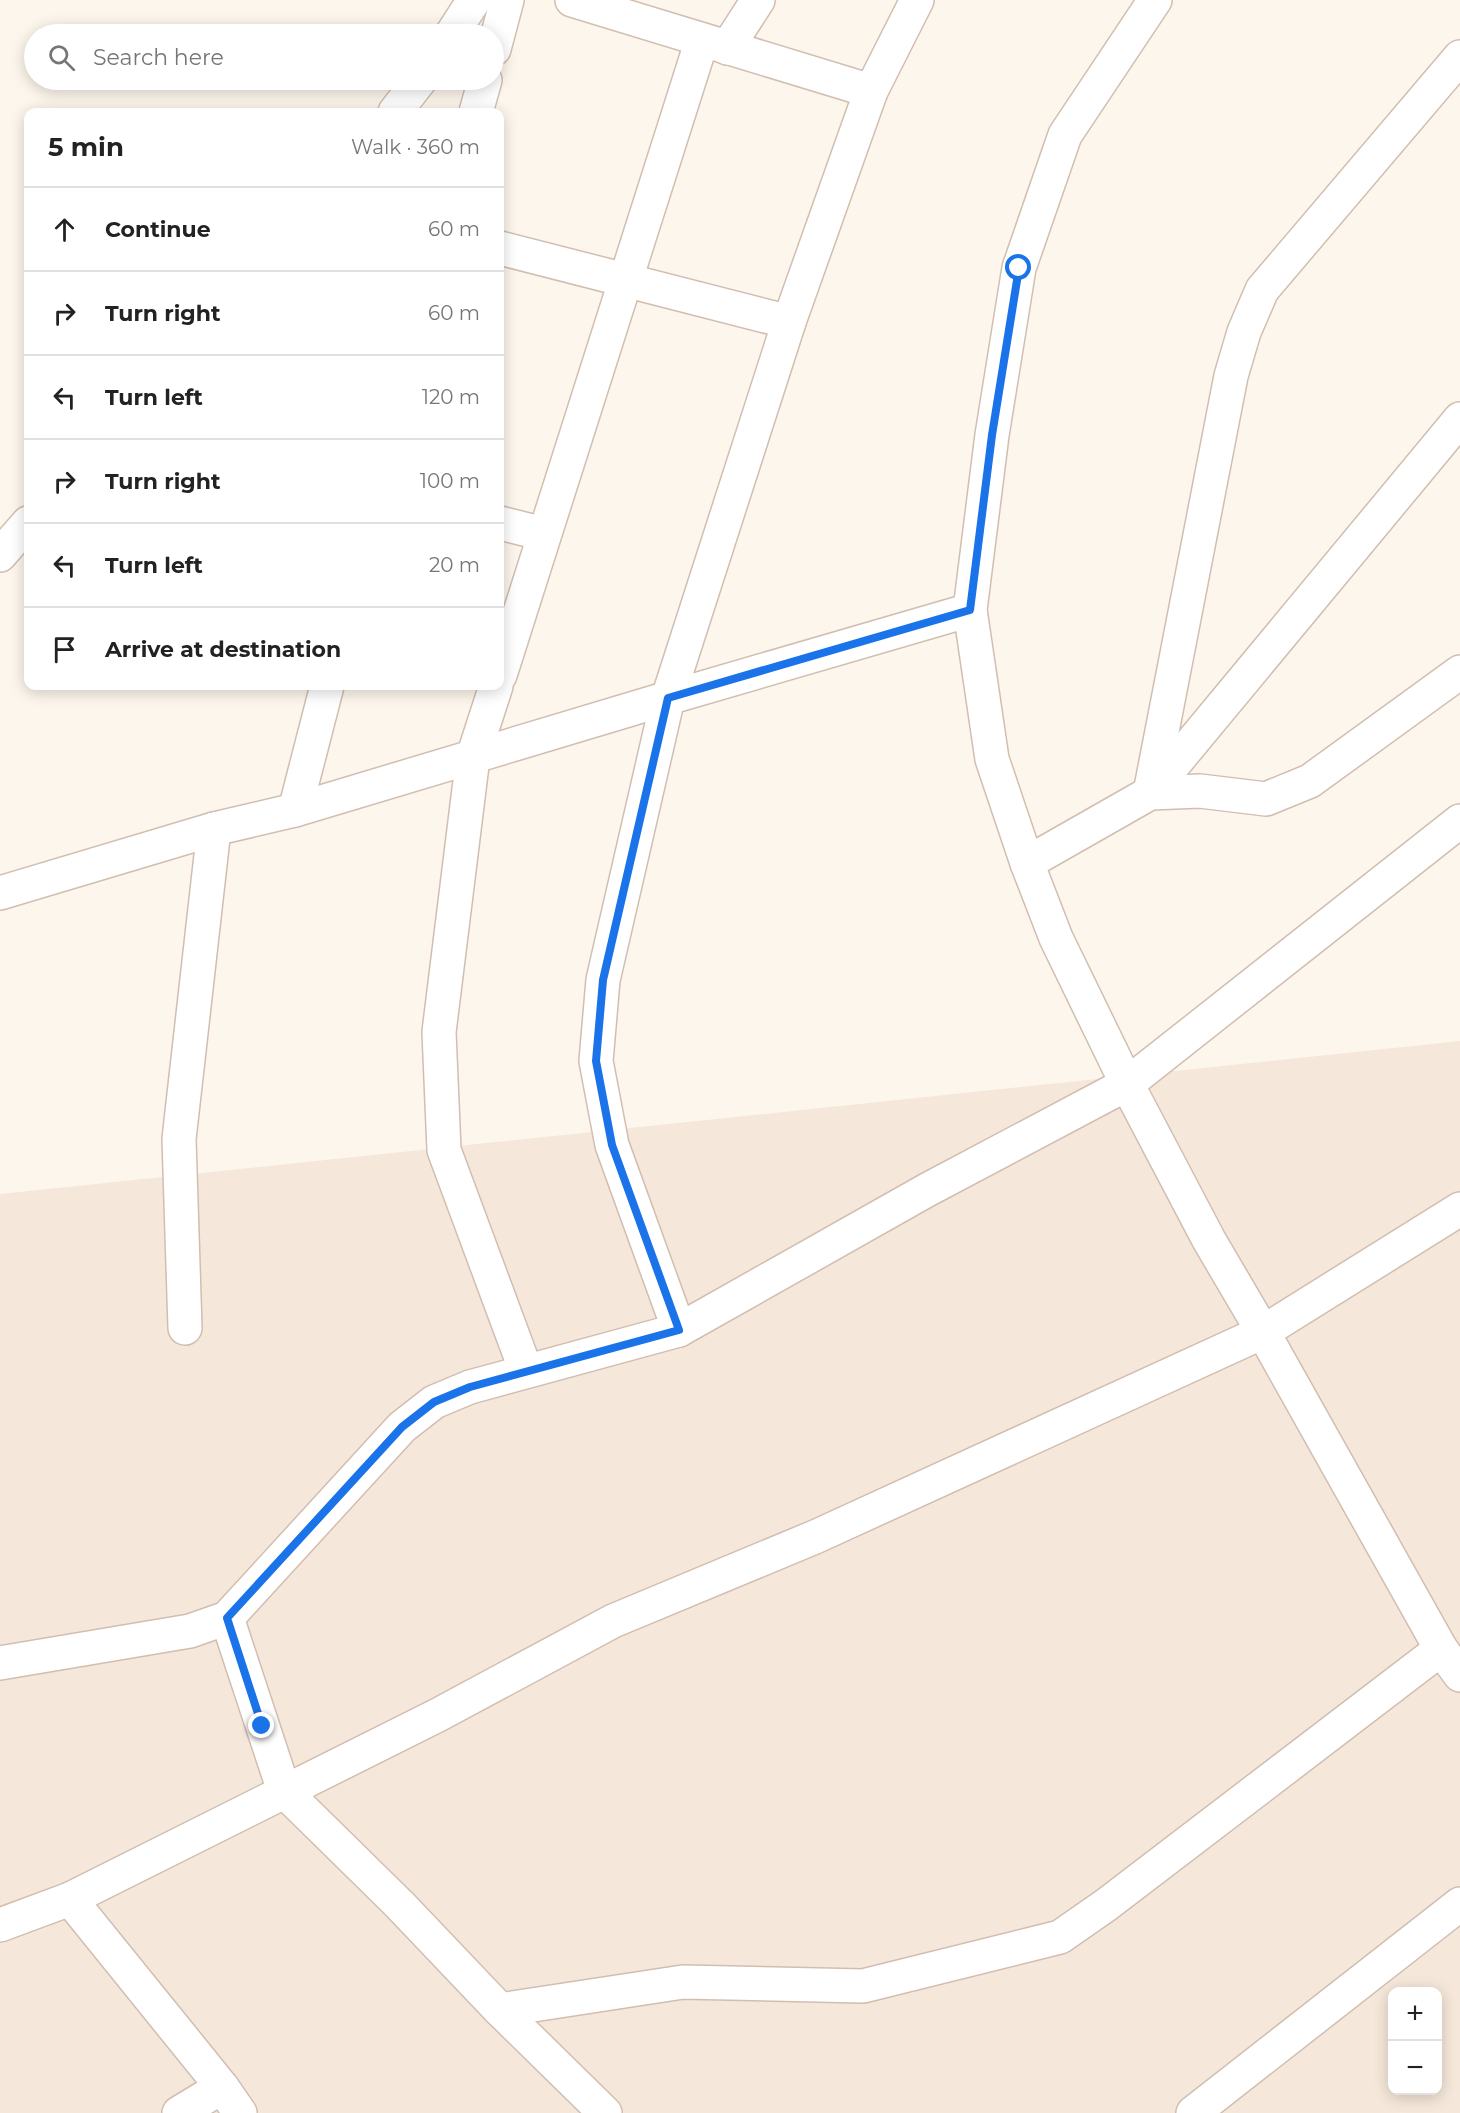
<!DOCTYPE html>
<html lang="en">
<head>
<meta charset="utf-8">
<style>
	:root { --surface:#fff; --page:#f6f6f6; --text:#222; --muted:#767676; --line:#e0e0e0 }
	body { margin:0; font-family:Montserrat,sans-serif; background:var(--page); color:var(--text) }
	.controls { position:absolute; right:18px; bottom:18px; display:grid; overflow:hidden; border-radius:12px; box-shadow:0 3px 15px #0003 }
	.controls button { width:54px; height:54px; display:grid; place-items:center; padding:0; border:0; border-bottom:2px solid var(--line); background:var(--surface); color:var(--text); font:30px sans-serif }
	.stop { position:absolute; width:18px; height:18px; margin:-14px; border:4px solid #1a73e8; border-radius:50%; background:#fff }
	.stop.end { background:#1a73e8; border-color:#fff; box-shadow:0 2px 6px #0008 }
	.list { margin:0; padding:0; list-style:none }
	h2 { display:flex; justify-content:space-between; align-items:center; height:78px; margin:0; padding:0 24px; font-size:26px }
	h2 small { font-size:20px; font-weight:400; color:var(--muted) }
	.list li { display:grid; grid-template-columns:39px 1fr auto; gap:18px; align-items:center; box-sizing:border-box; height:84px; padding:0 24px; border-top:2px solid var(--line) }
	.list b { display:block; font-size:22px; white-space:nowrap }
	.list em { font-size:20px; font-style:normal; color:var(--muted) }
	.icon { flex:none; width:33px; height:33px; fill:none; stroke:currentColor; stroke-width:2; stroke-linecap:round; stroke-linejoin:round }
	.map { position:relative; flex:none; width:1460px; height:2113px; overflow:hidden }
	.search { position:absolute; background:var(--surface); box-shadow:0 3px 15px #0003; left:24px; top:24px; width:480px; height:66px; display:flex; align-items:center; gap:15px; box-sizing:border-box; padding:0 21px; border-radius:33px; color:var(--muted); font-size:22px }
	.panel { position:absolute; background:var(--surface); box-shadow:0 3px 15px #0003; left:24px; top:108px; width:480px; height:582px; border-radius:12px }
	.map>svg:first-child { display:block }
</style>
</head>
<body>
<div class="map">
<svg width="1460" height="2113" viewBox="0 0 1460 2113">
	<rect width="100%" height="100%" fill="#fdf6ec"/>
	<path fill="#f5e8da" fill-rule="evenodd" d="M1460 1041V2113H0V1194ZM1392 1992H1438V2090H1392Z"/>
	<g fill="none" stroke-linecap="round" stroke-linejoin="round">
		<defs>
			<g id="minor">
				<polyline points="572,0 871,91"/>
				<polyline points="1155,0 1065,135 1019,268 992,435 970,610 992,759 1027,863 1056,938 1127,1084 1209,1240 1263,1332 1441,1649"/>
				<polyline points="452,34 474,0"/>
				<polyline points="727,48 758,0"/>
				<polyline points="494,49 507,0"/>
				<polyline points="395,112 420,80"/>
				<polyline points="476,112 485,80"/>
				<polyline points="500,248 789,322"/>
				<polyline points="500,523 544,534"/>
				<polyline points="0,555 28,523"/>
				<polyline points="500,675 702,40"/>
				<polyline points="496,686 473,757 439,1032 444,1150 526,1371"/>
				<polyline points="1150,793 1231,376 1244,332 1262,290 1460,57"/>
				<polyline points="1150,793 1200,791 1266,799 1310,781 1460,672"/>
				<polyline points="295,810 327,686"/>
				<polyline points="1027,863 1150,793 1460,419"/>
				<polyline points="0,893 214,829 295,810 668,698 970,610"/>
				<polyline points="185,1328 179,1139 214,829"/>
				<polyline points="679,1330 612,1145 596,1061 603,980 668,698 789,322 871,91 917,0"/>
				<polyline points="227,1618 284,1791 400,1905 500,2010 605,2113"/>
				<polyline points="0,1663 190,1631 227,1618 402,1427 434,1402 470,1387 679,1330 927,1190 1127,1084 1460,821"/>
				<polyline points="70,1899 222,2087 179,2113"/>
				<polyline points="0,1925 70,1899 438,1715 613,1621 815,1537 1263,1332 1460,1209"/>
				<polyline points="500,2010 683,1982 863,1986 1060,1937 1106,1905 1441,1649 1460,1675"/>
				<polyline points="222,2087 240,2113"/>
				<polyline points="1193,2113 1460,1904"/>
			</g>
		</defs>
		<use href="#minor" stroke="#d1beb0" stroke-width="36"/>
		<use href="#minor" stroke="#fff" stroke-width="33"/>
	</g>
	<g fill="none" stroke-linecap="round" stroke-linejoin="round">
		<polyline stroke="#1a73e8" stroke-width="8" points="262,1726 227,1618 402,1427 434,1402 470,1387 679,1330 612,1145 596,1061 603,980 668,698 970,610 992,435 1019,268"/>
	</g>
</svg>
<div class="controls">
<button>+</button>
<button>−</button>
</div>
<div class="stop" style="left:1019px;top:268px"></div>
<div class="stop end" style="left:262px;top:1726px"></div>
<div class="search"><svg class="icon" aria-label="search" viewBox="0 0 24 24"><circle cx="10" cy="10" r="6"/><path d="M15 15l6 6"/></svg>Search here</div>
<section class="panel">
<h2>5 min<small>Walk · 360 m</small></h2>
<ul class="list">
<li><svg class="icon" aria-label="ahead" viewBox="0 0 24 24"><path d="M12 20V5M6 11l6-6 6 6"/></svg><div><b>Continue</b></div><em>60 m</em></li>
<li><svg class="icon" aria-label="right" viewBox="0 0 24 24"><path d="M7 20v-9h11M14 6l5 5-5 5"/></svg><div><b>Turn right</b></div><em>60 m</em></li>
<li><svg class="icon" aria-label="left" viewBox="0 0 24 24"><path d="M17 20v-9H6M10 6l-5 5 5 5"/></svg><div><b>Turn left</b></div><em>120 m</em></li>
<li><svg class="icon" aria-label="right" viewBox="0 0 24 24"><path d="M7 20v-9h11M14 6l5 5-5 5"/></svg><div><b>Turn right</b></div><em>100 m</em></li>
<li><svg class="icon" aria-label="left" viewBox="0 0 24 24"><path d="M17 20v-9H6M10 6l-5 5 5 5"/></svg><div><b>Turn left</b></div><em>20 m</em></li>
<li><svg class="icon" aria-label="arrive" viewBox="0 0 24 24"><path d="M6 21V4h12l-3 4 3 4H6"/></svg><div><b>Arrive at destination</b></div></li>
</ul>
</section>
</div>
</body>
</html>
